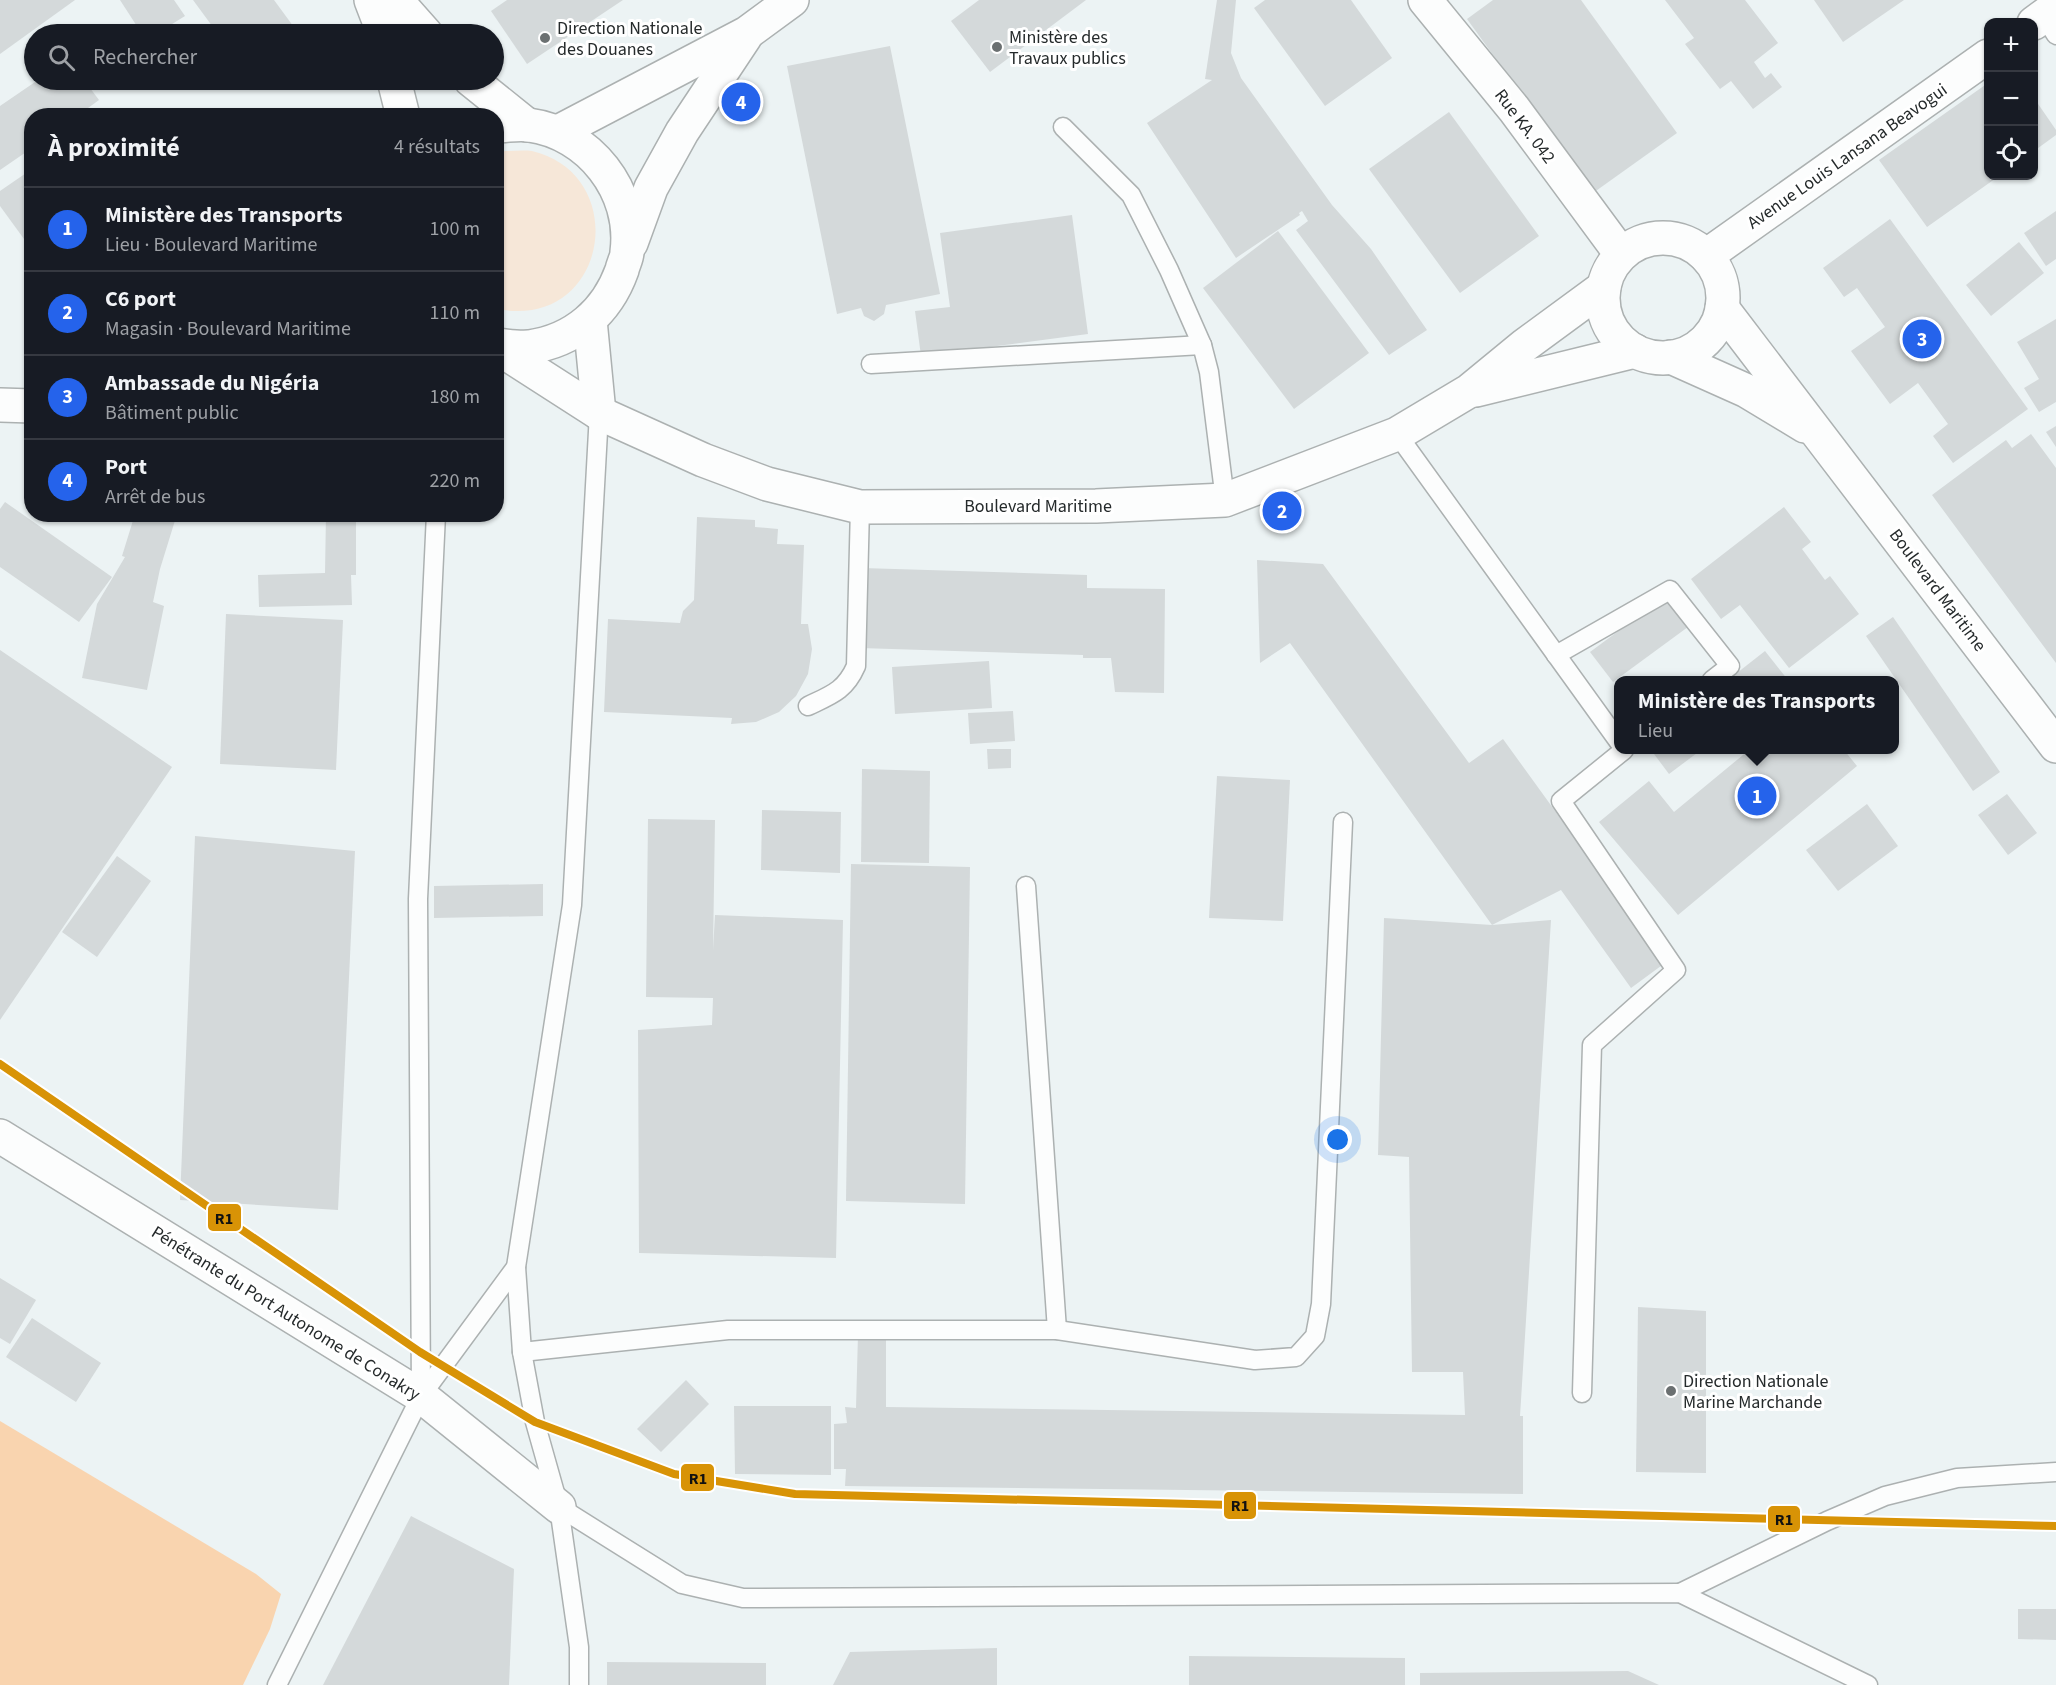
<!DOCTYPE html>
<html lang="fr">
<head>
<meta charset="utf-8">
<style>
	:root { --surface:#171b24; --page:#242831; --text:#f1f3f6; --muted:#9ea1a6; --line:#363941; --accent:#2563eb }
	body { margin:0; font-family:"Source Sans 3",sans-serif; background:var(--page); color:var(--text) }
	.controls { position:absolute; right:18px; top:18px; display:grid; overflow:hidden; border-radius:12px; box-shadow:0 2px 4px #0004 }
	.controls button { width:54px; height:54px; display:grid; place-items:center; padding:0; border:0; border-bottom:2px solid var(--line); background:var(--surface); color:var(--text); font:30px sans-serif }
	.you { position:absolute; left:1338px; top:1140px; width:21px; height:21px; margin:-15px; border:4px solid #fff; border-radius:50%; background:#1a73e8; box-shadow:0 0 0 9px #1a73e833 }
	.badge { display:grid; place-items:center; width:39px; height:39px; border-radius:50%; background:var(--accent); color:#fff; font-size:20px; font-weight:700 }
	.pin { position:absolute; translate:-50% -50%; border:3px solid #fff; box-shadow:0 2px 6px #0006 }
	.popup { position:absolute; left:1614px; top:676px; width:285px; height:78px; box-sizing:border-box; display:grid; place-content:center; border-radius:12px; background:var(--surface); filter:drop-shadow(0 2px 4px #0005); font-size:20px; white-space:nowrap; color:var(--muted) }
	.popup b { font-size:22px; color:var(--text) }
	.popup::after { content:''; position:absolute; left:50%; top:100%; margin-left:-12px; border:12px solid transparent; border-top-color:var(--surface) }
	.list { margin:0; padding:0; list-style:none }
	h2 { display:flex; justify-content:space-between; align-items:center; height:78px; margin:0; padding:0 24px; font-size:26px }
	h2 small { font-size:20px; font-weight:400; color:var(--muted) }
	.list li { display:grid; grid-template-columns:39px 1fr auto; gap:18px; align-items:center; box-sizing:border-box; height:84px; padding:0 24px; border-top:2px solid var(--line) }
	.list b { display:block; font-size:22px; white-space:nowrap }
	.list p { margin:0; font-size:20px; white-space:nowrap; color:var(--muted) }
	.list em { font-size:20px; font-style:normal; color:var(--muted) }
	.icon { flex:none; width:33px; height:33px; fill:none; stroke:currentColor; stroke-width:2; stroke-linecap:round; stroke-linejoin:round }
	.map { position:relative; flex:none; width:2056px; height:1685px; overflow:hidden }
	.search { position:absolute; background:var(--surface); box-shadow:0 2px 4px #0004; left:24px; top:24px; width:480px; height:66px; display:flex; align-items:center; gap:15px; box-sizing:border-box; padding:0 21px; border-radius:33px; color:var(--muted); font-size:22px }
	.panel { position:absolute; background:var(--surface); box-shadow:0 2px 4px #0004; left:24px; top:108px; width:480px; height:414px; border-radius:24px }
	.map>svg:first-child { display:block }
</style>
</head>
<body>
<div class="map">
<svg width="2056" height="1685" viewBox="0 0 2056 1685">
	<rect width="100%" height="100%" fill="#ecf3f4"/>
	<path fill="#f6e7d8" d="M505 151C514 151 524 150 532 151 633 175 608 331 497 309V153Z"/>
	<polygon fill="#f9d4af" points="0,1421 256,1574 281,1594 270,1629 243,1685 0,1685"/>
	<g fill="#d4d9da">
		<polygon points="0,0 75,0 0,54"/>
		<polygon points="120,0 174,0 185,16 156,34 142,34"/>
		<polygon points="193,0 274,0 299,34 218,34"/>
		<polygon points="507,0 623,0 527,64 491,11"/>
		<polygon points="979,0 1086,0 990,72 951,21"/>
		<polygon points="1217,0 1236,0 1231,53 1241,78 1332,205 1371,249 1427,330 1389,355 1296,230 1308,221 1302,211 1299,213 1300,215 1236,258 1147,123 1212,80 1205,79"/>
		<polygon points="1265,0 1351,0 1392,58 1325,106 1254,8"/>
		<polygon points="1493,0 1581,0 1677,133 1593,193 1467,19"/>
		<polygon points="1665,0 1745,0 1778,43 1754,62 1765,78 1771,73 1782,87 1753,109 1731,81 1720,89 1685,44 1694,38"/>
		<polygon points="1814,0 1904,0 1843,42"/>
		<polygon points="890,46 940,294 886,305 884,314 874,321 864,316 861,308 837,314 787,66"/>
		<polygon points="38,80 84,80 99,100 77,116 32,116 32,148 0,170 0,106"/>
		<polygon points="1988,83 1988,176 1999,176 1927,227 1879,160"/>
		<polygon points="2034,98 2056,130 2056,135 2034,151"/>
		<polygon points="1449,112 1539,236 1460,293 1369,169"/>
		<polygon points="32,169 32,250 0,206 0,191"/>
		<polygon points="2056,211 2056,259 2046,266 2024,233"/>
		<polygon points="1072,215 1088,334 921,356 915,311 950,307 940,233"/>
		<polygon points="1890,219 2028,409 1953,463 1933,436 1948,424 1918,383 1890,404 1851,351 1885,327 1857,288 1844,297 1823,268"/>
		<polygon points="1278,231 1369,353 1294,409 1203,288"/>
		<polygon points="2019,242 2044,273 1991,316 1966,285"/>
		<polygon points="2056,319 2056,402 2039,412 2024,388 2039,379 2017,342"/>
		<polygon points="2056,426 2056,447 2046,432"/>
		<polygon points="2031,434 2056,468 2056,663 1932,495 2006,440 2012,448"/>
		<polygon points="5,502 112,577 79,622 0,567 0,509"/>
		<polygon points="1784,507 1811,542 1802,549 1825,580 1830,576 1859,614 1789,668 1740,605 1721,619 1691,579"/>
		<polygon points="135,514 177,514 160,569 153,602 164,606 147,690 82,678 97,604 125,557 122,556"/>
		<polygon points="326,514 356,514 356,575 351,575 352,605 259,607 258,575 325,573"/>
		<polygon points="697,517 755,520 755,527 778,529 777,544 804,545 801,624 808,624 812,649 808,674 796,696 779,712 756,722 731,724 732,718 604,712 608,619 680,623 683,611 694,600"/>
		<polygon points="1257,560 1323,564 1469,763 1503,739 1665,963 1631,988 1561,890 1492,925 1551,920 1520,1416 1523,1416 1523,1494 845,1486 846,1469 834,1469 834,1424 847,1423 845,1407 856,1408 858,1334 886,1334 886,1407 1465,1415 1463,1372 1412,1372 1409,1157 1378,1155 1384,918 1492,925 1290,643 1260,663"/>
		<polygon points="862,568 1087,575 1087,588 1165,589 1164,693 1115,692 1111,658 1083,658 1083,655 860,648"/>
		<polygon points="1670,593 1692,624 1613,682 1590,652"/>
		<polygon points="226,614 343,620 336,770 220,764"/>
		<polygon points="1893,617 2000,772 1973,791 1866,636"/>
		<polygon points="0,650 172,767 0,1020"/>
		<polygon points="1765,651 1788,680 1728,680"/>
		<polygon points="989,661 992,708 895,714 892,667"/>
		<polygon points="1013,711 1015,741 970,744 968,713"/>
		<polygon points="987,749 1011,749 1011,768 988,769"/>
		<polygon points="1651,750 1701,750 1669,774"/>
		<polygon points="1749,750 1844,750 1857,766 1678,915 1599,822 1649,781 1674,812"/>
		<polygon points="862,769 930,771 929,863 861,862"/>
		<polygon points="1217,776 1290,780 1283,921 1209,918"/>
		<polygon points="2007,794 2037,833 2008,855 1978,815"/>
		<polygon points="1867,804 1898,846 1838,891 1806,850"/>
		<polygon points="762,810 841,812 840,873 761,870"/>
		<polygon points="648,819 715,820 713,950 715,915 843,920 836,1258 639,1253 638,1030 712,1025 713,998 646,997"/>
		<polygon points="195,836 355,851 338,1210 180,1200"/>
		<polygon points="117,856 151,881 97,957 62,932"/>
		<polygon points="851,864 970,867 965,1204 846,1201"/>
		<polygon points="543,884 543,916 434,918 434,886"/>
		<polygon points="0,1278 36,1300 10,1344 0,1338"/>
		<polygon points="1638,1307 1706,1311 1706,1473 1636,1472"/>
		<polygon points="32,1318 101,1363 76,1402 6,1357"/>
		<polygon points="686,1380 709,1404 661,1452 637,1429"/>
		<polygon points="734,1406 831,1406 831,1475 735,1474"/>
		<polygon points="411,1516 514,1569 509,1685 323,1685"/>
		<polygon points="2018,1609 2056,1609 2056,1640 2018,1639"/>
		<polygon points="997,1648 997,1685 833,1685 850,1652"/>
		<polygon points="1189,1656 1405,1658 1405,1685 1189,1685"/>
		<polygon points="607,1662 766,1663 766,1685 607,1685"/>
		<polygon points="1628,1671 1659,1685 1420,1685 1420,1673"/>
	</g>
	<g fill="none" stroke-linecap="round" stroke-linejoin="round">
		<defs>
			<g id="lane">
				<polyline points="2044,16 2056,35"/>
				<polyline points="1063,127 1131,195 1169,270 1202,345 1209,372 1225,500"/>
				<polyline points="871,364 1202,345"/>
				<polyline points="1397,434 1619,742"/>
				<polyline points="1556,655 1670,590 1730,666 1712,680"/>
				<path d="M808 706C831 695 845 691 856 666L860 507"/>
				<polyline points="1026,886 1057,1330"/>
				<polyline points="516,1267 522,1352 535,1422 559,1507 579,1647 579,1685"/>
				<polyline points="522,1352 728,1330 1057,1330 1255,1360 1296,1357 1315,1336 1321,1304 1343,822"/>
				<polyline points="1582,1393 1592,1045 1676,970 1561,801 1624,750"/>
				<polyline points="421,1396 418,899 436,514"/>
				<polyline points="559,1507 682,1584 743,1598 1680,1593 1868,1685"/>
				<polyline points="1680,1593 1827,1521 1885,1496 1957,1478 2056,1472"/>
				<polyline points="277,1685 421,1396 516,1267 572,905 599,413"/>
			</g>
			<g id="street">
				<polyline points="1425,0 1514,109 1621,254"/>
				<polyline points="2034,23 2056,7"/>
				<polyline points="1706,256 1988,56"/>
			</g>
			<g id="secondary">
				<polyline points="371,0 384,34"/>
				<polyline points="396,0 426,34"/>
				<polyline points="394,80 403,116"/>
				<polyline points="471,80 527,125"/>
				<circle cx="1663" cy="298" r="60"/>
				<polyline points="1722,308 2056,746"/>
				<polyline points="590,320 599,413"/>
				<polyline points="496,347 599,413 703,460 767,484 860,507 1096,506 1225,500 1397,434 1469,391 1525,345 1604,287"/>
				<polyline points="1671,357 1747,391 1805,426"/>
				<polyline points="1476,390 1635,351"/>
				<polyline points="0,1136 421,1396 559,1507"/>
			</g>
			<g id="primary">
				<path d="M496 126C507 126 518 123 529 125 589 133 635 191 627 252 627 258 623 264 622 270 607 312 574 341 529 347 518 348 507 346 496 345"/>
				<polyline points="558,132 747,33 792,0"/>
				<polyline points="631,243 651,188 682,132 745,37"/>
				<polyline points="0,405 32,406"/>
			</g>
		</defs>
		<use href="#lane" stroke="#acb1b1" stroke-width="21"/>
		<use href="#street" stroke="#acb1b1" stroke-width="36"/>
		<use href="#secondary" stroke="#acb1b1" stroke-width="36"/>
		<use href="#primary" stroke="#acb1b1" stroke-width="36"/>
		<use href="#lane" stroke="#fcfdfd" stroke-width="18"/>
		<use href="#street" stroke="#fcfdfd" stroke-width="33"/>
		<use href="#secondary" stroke="#fcfdfd" stroke-width="33"/>
		<use href="#primary" stroke="#fcfdfd" stroke-width="33"/>
		<defs>
			<polyline id="rail-1" points="0,1064 420,1352 535,1422 674,1474 795,1494 2056,1526"/>
		</defs>
		<use href="#rail-1" stroke="#fff" stroke-width="12"/>
		<use href="#rail-1" stroke="#d89306" stroke-width="8"/>
	</g>
	<g fill="#6b7071" stroke="#fff" stroke-width="2">
		<circle cx="545" cy="38" r="6"/>
		<circle cx="997" cy="47" r="6"/>
		<circle cx="1671" cy="1391" r="6"/>
	</g>
	<g text-anchor="middle" stroke-width="6" stroke-linejoin="round" paint-order="stroke">
		<g font-size="18" fill="#252a2b" stroke="#fff" text-anchor="start">
			<text x="557" y="34">Direction Nationale<tspan x="557" dy="21">des Douanes</tspan></text>
			<text x="1009" y="43">Ministère des<tspan x="1009" dy="21">Travaux publics</tspan></text>
			<text x="1683" y="1387">Direction Nationale<tspan x="1683" dy="21">Marine Marchande</tspan></text>
		</g>
		<g font-size="18" fill="#252a2b" stroke="#fff">
			<text transform="translate(1525 126) rotate(53)" y="6">Rue KA. 042</text>
			<text transform="translate(1847 156) rotate(-35)" y="6">Avenue Louis Lansana Beavogui</text>
			<text x="1038" y="512">Boulevard Maritime</text>
			<text transform="translate(1938 590) rotate(53)" y="6">Boulevard Maritime</text>
			<text transform="translate(286 1313) rotate(32)" y="6">Pénétrante du Port Autonome de Conakry</text>
		</g>
	</g>
	<g stroke="#fff" stroke-width="2">
		<rect x="207" y="1203" width="35" height="29" rx="6" fill="#d89306"/>
		<rect x="680" y="1463" width="35" height="29" rx="6" fill="#d89306"/>
		<rect x="1223" y="1491" width="34" height="29" rx="6" fill="#d89306"/>
		<rect x="1767" y="1505" width="34" height="28" rx="6" fill="#d89306"/>
	</g>
	<g font-size="16" text-anchor="middle" font-weight="bold" fill="#111">
		<text x="224" y="1224">R1</text>
		<text x="698" y="1484">R1</text>
		<text x="1240" y="1511">R1</text>
		<text x="1784" y="1525">R1</text>
	</g>
</svg>
<div class="controls">
<button>+</button>
<button>−</button>
<button><svg class="icon" aria-label="locate" viewBox="0 0 24 24"><circle cx="12" cy="12" r="6"/><path d="M12 2v4M12 18v4M2 12h4M18 12h4"/></svg></button>
</div>
<div class="you"></div>
<div class="pin badge" style="left:1757px;top:796px">1</div>
<div class="popup"><b>Ministère des Transports</b>Lieu</div>
<div class="pin badge" style="left:1282px;top:511px">2</div>
<div class="pin badge" style="left:1922px;top:339px">3</div>
<div class="pin badge" style="left:741px;top:102px">4</div>
<div class="search"><svg class="icon" aria-label="search" viewBox="0 0 24 24"><circle cx="10" cy="10" r="6"/><path d="M15 15l6 6"/></svg>Rechercher</div>
<section class="panel">
<h2>À proximité<small>4 résultats</small></h2>
<ul class="list">
<li><span class="badge">1</span><div><b>Ministère des Transports</b><p>Lieu · Boulevard Maritime</p></div><em>100 m</em></li>
<li><span class="badge">2</span><div><b>C6 port</b><p>Magasin · Boulevard Maritime</p></div><em>110 m</em></li>
<li><span class="badge">3</span><div><b>Ambassade du Nigéria</b><p>Bâtiment public</p></div><em>180 m</em></li>
<li><span class="badge">4</span><div><b>Port</b><p>Arrêt de bus</p></div><em>220 m</em></li>
</ul>
</section>
</div>
</body>
</html>
